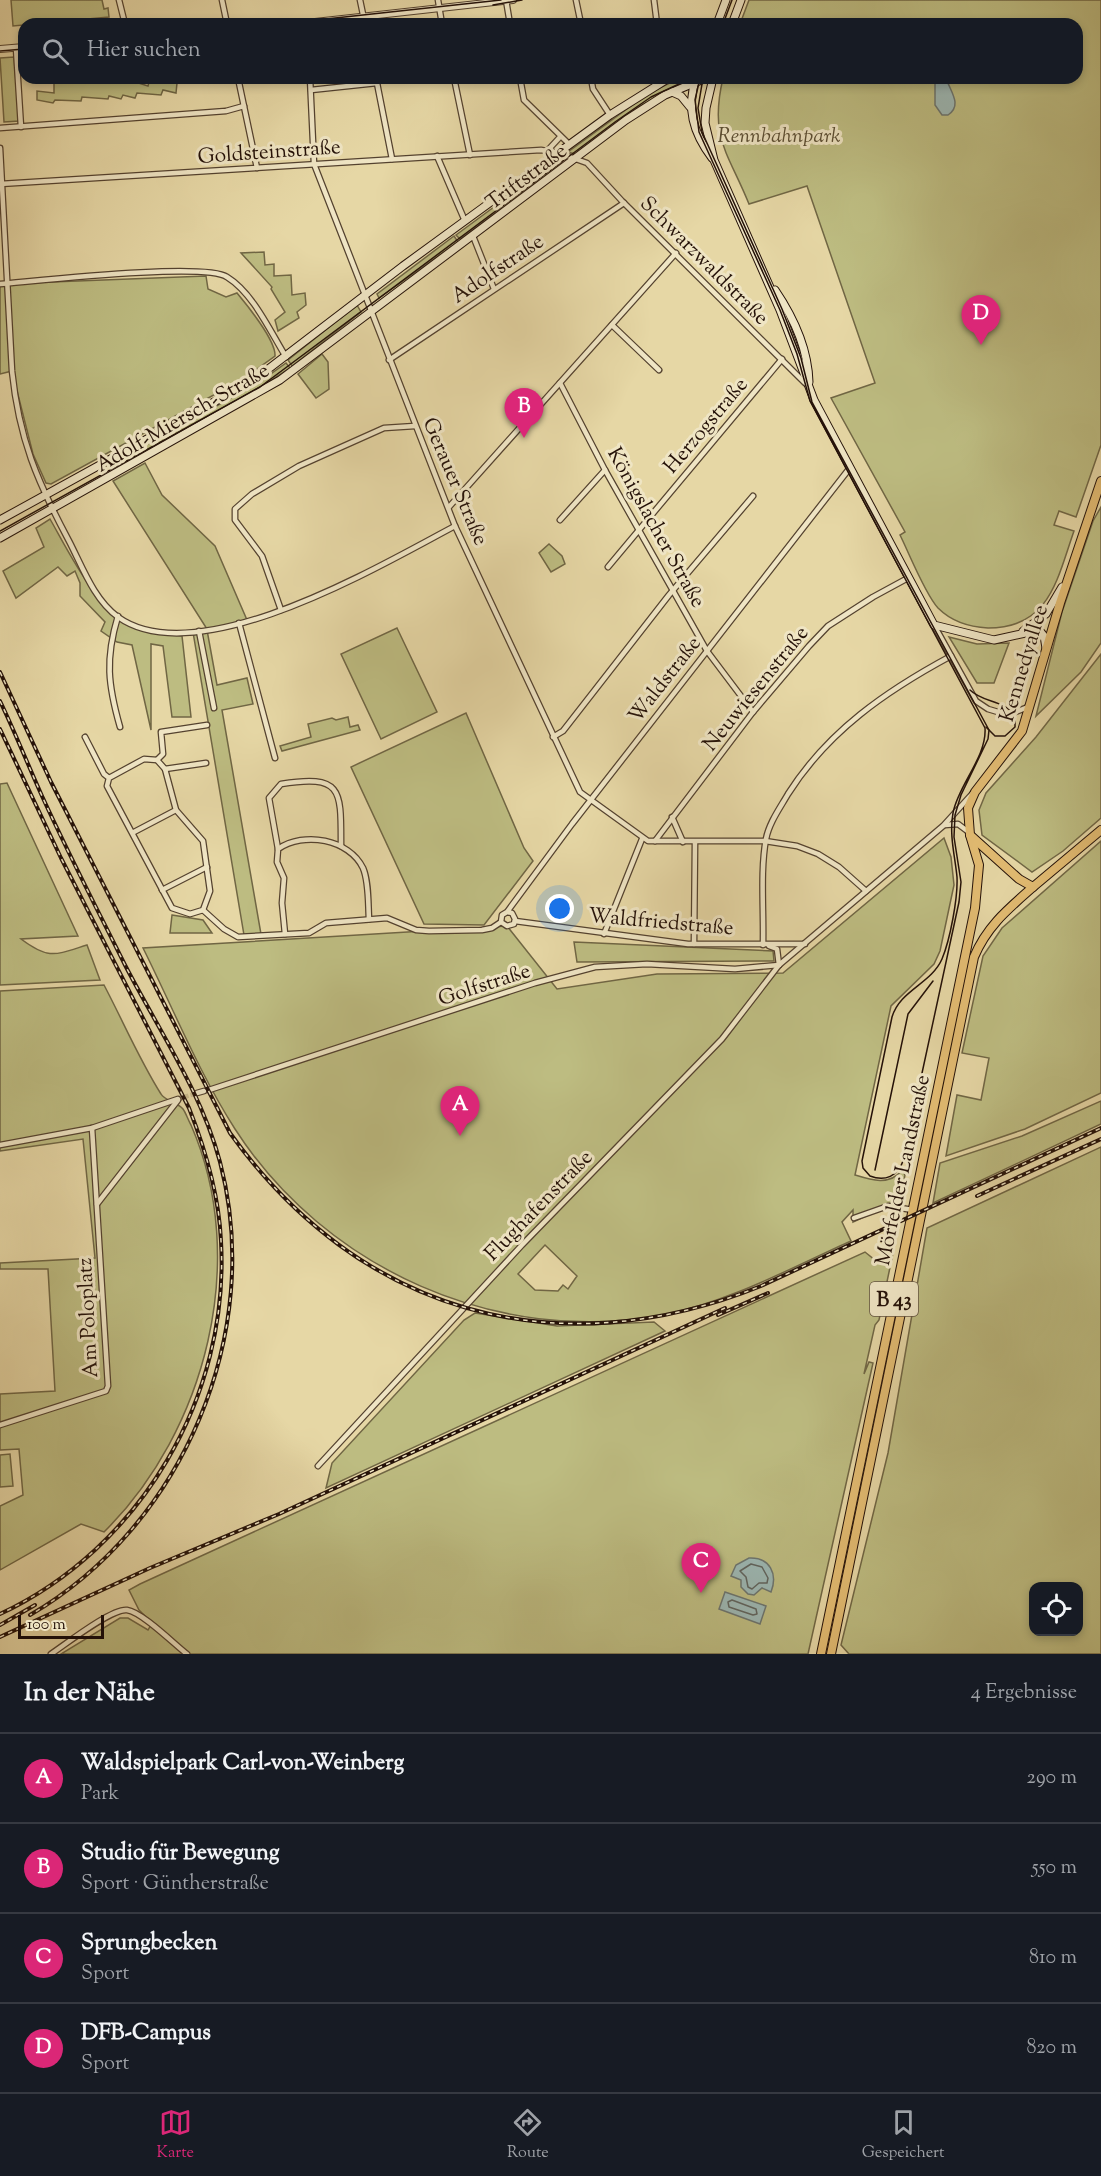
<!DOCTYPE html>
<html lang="de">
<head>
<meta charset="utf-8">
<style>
	:root { --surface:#171b24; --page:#20242c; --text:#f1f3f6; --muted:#9ea1a6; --line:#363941; --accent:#db2777 }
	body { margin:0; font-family:"Sorts Mill Goudy",serif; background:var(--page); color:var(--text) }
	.controls { position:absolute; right:18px; bottom:18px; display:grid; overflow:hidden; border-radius:12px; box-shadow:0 3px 9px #0003 }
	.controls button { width:54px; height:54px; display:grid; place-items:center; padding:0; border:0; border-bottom:2px solid var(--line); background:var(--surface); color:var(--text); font:30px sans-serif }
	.scale { position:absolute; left:18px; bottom:15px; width:86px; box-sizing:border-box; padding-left:6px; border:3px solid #241108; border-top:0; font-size:16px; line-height:21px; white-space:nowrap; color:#241108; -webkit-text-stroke:4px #efe5c4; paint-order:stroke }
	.you { position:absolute; left:560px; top:909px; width:21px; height:21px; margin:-15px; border:4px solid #fff; border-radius:50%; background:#1a73e8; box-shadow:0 0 0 9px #1a73e833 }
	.badge { display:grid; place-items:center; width:39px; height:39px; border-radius:50%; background:var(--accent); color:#fff; font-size:20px; font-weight:700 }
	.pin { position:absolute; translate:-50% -50px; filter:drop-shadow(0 2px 3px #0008) }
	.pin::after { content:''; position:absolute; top:32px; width:21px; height:18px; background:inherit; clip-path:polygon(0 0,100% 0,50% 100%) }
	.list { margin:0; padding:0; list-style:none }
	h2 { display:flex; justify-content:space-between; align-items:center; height:78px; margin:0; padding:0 24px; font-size:26px }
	h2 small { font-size:20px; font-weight:400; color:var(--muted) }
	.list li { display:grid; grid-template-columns:39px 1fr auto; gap:18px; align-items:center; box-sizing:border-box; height:90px; padding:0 24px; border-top:2px solid var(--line) }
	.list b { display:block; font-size:22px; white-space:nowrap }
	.list p { margin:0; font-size:20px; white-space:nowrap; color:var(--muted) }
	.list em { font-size:20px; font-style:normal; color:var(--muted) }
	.icon { flex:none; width:33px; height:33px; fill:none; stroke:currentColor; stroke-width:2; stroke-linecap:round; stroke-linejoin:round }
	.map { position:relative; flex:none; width:1101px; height:1654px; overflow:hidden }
	.search { position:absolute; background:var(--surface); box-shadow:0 3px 9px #0003; left:18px; right:18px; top:18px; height:66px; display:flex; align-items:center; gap:15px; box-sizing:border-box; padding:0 21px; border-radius:18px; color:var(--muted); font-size:22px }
	.sheet { height:438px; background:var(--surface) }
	nav { display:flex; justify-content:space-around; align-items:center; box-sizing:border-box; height:84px; border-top:2px solid var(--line); background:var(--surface); font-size:16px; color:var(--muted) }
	nav a { display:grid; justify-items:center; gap:3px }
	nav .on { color:var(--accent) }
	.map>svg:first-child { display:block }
</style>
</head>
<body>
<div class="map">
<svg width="1101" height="1654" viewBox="0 0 1101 1654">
	<rect width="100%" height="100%" fill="#e6d7a5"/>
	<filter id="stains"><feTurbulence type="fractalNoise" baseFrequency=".00333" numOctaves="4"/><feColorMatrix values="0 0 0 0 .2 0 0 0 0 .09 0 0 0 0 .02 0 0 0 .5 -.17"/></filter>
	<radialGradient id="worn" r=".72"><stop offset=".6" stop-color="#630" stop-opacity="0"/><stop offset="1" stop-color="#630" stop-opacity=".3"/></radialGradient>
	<g fill="#bdbc81" stroke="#706644" stroke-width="1.5" fill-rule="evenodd">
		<polygon points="11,0 102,0 104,9 108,8 109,17 13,26"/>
		<path d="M749 0H1101V445L1076 517 1059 511 1054 525 1074 531C1057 579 1050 628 988 628 969 627 952 622 938 608 925 594 909 553 900 535L905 532 831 398 875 383 807 186 749 204C728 152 709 138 723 78H1077V24H740Z"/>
		<polygon points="14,57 19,121 4,122 0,58"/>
		<polygon points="54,78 132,78 132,81 148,86 150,78 175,78 175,83 177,83 176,93 163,90 161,95 137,93 135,98 123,95 121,99 109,96 108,99 82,97 81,101 55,100 53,103 37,100 37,91 54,93"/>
		<polygon points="680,78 681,84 635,109 575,154 568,152 649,93"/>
		<polygon points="552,164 562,164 460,239 456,235"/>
		<polygon points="454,236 458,242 379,298 377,294"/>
		<polygon points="264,252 265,265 274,264 274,276 291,275 292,295 305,293 306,305 297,312 299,318 278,331 275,320 285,312 271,289 272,287 241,253"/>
		<path d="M206 276 208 289 226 297 237 293C247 305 276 341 275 356L243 379 51 484 46 483 33 454 12 371 0 374V284Z"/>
		<polygon points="357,305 361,312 292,366 288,360"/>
		<polygon points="322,354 328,362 329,389 316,398 298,374"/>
		<polygon points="286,363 290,368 258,389 120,466 117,461 258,383"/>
		<polygon points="145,463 162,495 215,546 247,620 207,630 217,685 247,678 253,704 222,710 261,934 244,935 193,632 207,629 113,481"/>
		<polygon points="1101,507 1101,643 1081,672 1036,716 1062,612 1093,521"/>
		<path d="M50 519C70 554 99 616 140 629 153 634 169 634 182 636L191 717H172L163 646 151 644V730L132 645 117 642 101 631 105 622 80 596V583L75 571 67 576 58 567 16 598 3 571 44 547 36 528Z"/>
		<polygon points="549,544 562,556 565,564 551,572 539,553"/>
		<polygon points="397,628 437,712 381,739 341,654"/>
		<polygon points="949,637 977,644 1009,643 994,683 977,683"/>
		<polygon points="1101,654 1101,818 1063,851 1032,872 982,835 979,810 986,793 1036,737"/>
		<polygon points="466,713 524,848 533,861 484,925 424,924 351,767"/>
		<polygon points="348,717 350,727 358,725 360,730 282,751 280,746 311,737 308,724 332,718 336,720"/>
		<path d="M7 783 78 936 21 939C49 960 55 955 87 945L100 980 0 985V784Z"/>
		<path d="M944 838 951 857 954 885 940 951 934 964 891 1006 855 1175C871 1180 890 1186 902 1170L905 1175 900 1200 890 1203 888 1209 879 1210 853 1222V1210L842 1222 851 1241C791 1268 727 1303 662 1315 498 1346 325 1269 235 1129 199 1073 173 1008 143 948L507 926 557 989 657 974 783 973ZM545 1245 577 1276 568 1289 563 1285 558 1291 535 1290 518 1274Z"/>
		<polygon points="1101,841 1101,1093 1025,1129 946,1156 957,1095 981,1100 989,1058 962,1053 983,956 1002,928"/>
		<polygon points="172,915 203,920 212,933 170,933"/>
		<polygon points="574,942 773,951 774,961 577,962"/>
		<path d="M104 985C123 1021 139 1059 161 1094 165 1101 177 1102 183 1109 186 1113 188 1120 191 1125 250 1260 206 1431 104 1532L81 1524 0 1570V1506L23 1495 19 1449 0 1450V1394L55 1391 48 1269H0V1263L95 1258 83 1139 0 1151V991Z"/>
		<polygon points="1101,1101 1101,1124 933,1203 940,1163 1022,1136"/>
		<path d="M1101 1147V1654H849L841 1645 888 1453 927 1228ZM1034 1586H1078V1632H1034Z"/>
		<polygon points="891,1251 893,1253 879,1320 875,1325 864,1374 869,1362 873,1363 808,1654 61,1654 120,1618 128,1618 148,1630 152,1623 139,1610 129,1590 140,1584 865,1252 875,1260"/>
		<polygon points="475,1313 557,1326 654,1322 665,1331 326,1488 332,1463 464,1320"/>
		<polygon points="10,1454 13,1486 0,1487 0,1455"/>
	</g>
	<g fill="#9cb7b3" stroke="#6c756f" stroke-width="1.5">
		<path d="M935 78H946C950 91 963 105 948 115H942L935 105Z"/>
		<path d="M749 1558C770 1557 778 1574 771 1592L762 1588 754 1595 748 1594 741 1587V1580L731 1576 736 1565Z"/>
		<polygon points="725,1592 766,1606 760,1624 719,1609"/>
	</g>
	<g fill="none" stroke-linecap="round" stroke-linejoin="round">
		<g stroke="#60645e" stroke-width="1.5">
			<polygon points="751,1564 762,1567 768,1578 767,1583 759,1583 752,1589 748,1587 746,1577 740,1571"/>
			<polygon points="732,1600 756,1609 757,1614 753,1615 729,1607 728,1602"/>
		</g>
		<polyline stroke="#c9b98d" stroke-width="4.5" stroke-dasharray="4.5 2" stroke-linecap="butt" points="178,1099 197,1093"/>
		<defs>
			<g id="minor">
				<polyline points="119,0 125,24"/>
				<polyline points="222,0 227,24"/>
				<polyline points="360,0 365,24"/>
				<polyline points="438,0 442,24"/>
				<polyline points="506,0 510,24"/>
				<polyline points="576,0 581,24"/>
				<polyline points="654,0 657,24"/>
				<polyline points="16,48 21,127"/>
				<polyline points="238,78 257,168"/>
				<polyline points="310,78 314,164 455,526 580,792 648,841 765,841 797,846 818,854 839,867 866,891"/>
				<polyline points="376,78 392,159"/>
				<polyline points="454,78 470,155"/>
				<polyline points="520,78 524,100 570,145"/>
				<polyline points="591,78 593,89 610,115"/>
				<polyline points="311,90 377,83"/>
				<polyline points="0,128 226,111 244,106"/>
				<path d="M0 148 12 371C19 439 37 481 69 541 82 566 94 600 118 617 198 674 381 565 455 526"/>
				<polyline points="548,150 560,137"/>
				<polyline points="437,156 465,221"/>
				<polyline points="0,184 541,150 559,153 587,163 622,201 805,383"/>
				<polyline points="473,236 494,289"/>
				<path d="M0 284C37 281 204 262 227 277 253 293 270 331 286 357"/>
				<polyline points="612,325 659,370"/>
				<polyline points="389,360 624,203"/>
				<polyline points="560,383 605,470 707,651 753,712"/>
				<polyline points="449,507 676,253"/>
				<polyline points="560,520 605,470"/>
				<polyline points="608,567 782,359"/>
				<polyline points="281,610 262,556 235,520 235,509 252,494 299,466 384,428 415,426"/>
				<path d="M118 616C105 659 108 685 120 727"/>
				<polyline points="239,623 275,758"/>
				<polyline points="934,625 976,701 988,709 1008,715 1028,707"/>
				<polyline points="199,631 214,708"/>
				<polyline points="85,737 104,774 109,778 107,786 172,908 190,914 203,910 210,891 203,841 176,810 165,769 157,760 144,759 109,778"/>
				<polyline points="553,737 563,731 669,595 753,496"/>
				<polyline points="157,760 163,754 161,732 207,725"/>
				<polyline points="165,769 206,763"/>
				<polyline points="672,817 683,842"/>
				<polyline points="945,825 958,824 970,833"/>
				<polyline points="134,832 176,810"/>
				<polyline points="655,841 753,712 809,646 828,626 873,597 908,578"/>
				<path d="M278 849 269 798 281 784C343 774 341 790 341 846"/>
				<polyline points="162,890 207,867"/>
				<polyline points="203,910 224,929 238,937 309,933 326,923 387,918 416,930 429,931 482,930 492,928 501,922"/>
				<polyline points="507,912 512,913 515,919 514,924 507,926 501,922 502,915 507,912 572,824 849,469"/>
				<polyline points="515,921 688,944 805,944"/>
				<path d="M285 934 282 903 284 878 277 862 278 849C304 831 349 839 363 868 369 882 368 904 369 919"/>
				<polyline points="604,934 642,839"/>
				<polyline points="694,944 695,842"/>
				<path d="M763 945C764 912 760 871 766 839 769 823 780 808 788 794 828 731 886 691 951 656"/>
				<polyline points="769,946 777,949 779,965"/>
				<polyline points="209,1090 535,983 595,967 647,964 735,969 779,965"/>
				<polyline points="197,1093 204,1091"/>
				<polyline points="0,1145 92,1128 178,1099"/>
				<polyline points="97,1204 178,1100"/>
				<polyline points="854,1218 888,1206 913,1210"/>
				<polyline points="0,1425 106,1391 108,1386 92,1128"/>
				<polyline points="318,1466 522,1245 722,1039 779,965 943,826 973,793"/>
				<path d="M51 1654C66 1644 112 1608 127 1610 142 1612 174 1644 187 1654"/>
			</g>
			<g id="tertiary">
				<polyline points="297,24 513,0"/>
				<polyline points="0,49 24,47"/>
			</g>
			<g id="secondary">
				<polyline points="717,24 726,0"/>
				<polyline points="732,24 741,0"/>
				<path d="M696 78C686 108 693 133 712 158"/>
				<polyline points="713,78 706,108 705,123 714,160 780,310 814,400 934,625 994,640 1039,630 1044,636 1046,648"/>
				<polyline points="672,92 681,96 690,107"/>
				<path d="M775 290C794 318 808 348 809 382"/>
				<polyline points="0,520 254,380 403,266 610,115 669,78"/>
				<polyline points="0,538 280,380 626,120 665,95 706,78"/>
				<polyline points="1023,631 1046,614 1062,587"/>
			</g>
			<polyline id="primary" points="1101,481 1060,603 1022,731 975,792 968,808 970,835 1019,879 1033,887 1101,830"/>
			<g id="trunk">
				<polyline points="821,1654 975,908 979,865 970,835"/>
				<path d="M831 1654 974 957C987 926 1008 909 1033 887"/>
			</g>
		</defs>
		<use href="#minor" stroke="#54422f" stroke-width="7"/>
		<use href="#tertiary" stroke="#54422f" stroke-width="8"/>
		<use href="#secondary" stroke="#241108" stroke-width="9"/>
		<use href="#primary" stroke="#241108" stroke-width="10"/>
		<use href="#trunk" stroke="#241108" stroke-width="10"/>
		<use href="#minor" stroke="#efe5c4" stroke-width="4.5"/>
		<use href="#tertiary" stroke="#efe5c4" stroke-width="6"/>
		<use href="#secondary" stroke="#efe5c4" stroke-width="7"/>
		<use href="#primary" stroke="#e3bc72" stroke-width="8"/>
		<use href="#trunk" stroke="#e3bc72" stroke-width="8"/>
		<g stroke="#241108" stroke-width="1.5">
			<polyline points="493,5 522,0"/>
			<polyline points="280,24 501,0"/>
			<polyline points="723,24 732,0"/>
			<polyline points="0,51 24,49"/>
			<path d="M700 78 695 100 699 132 780 310 797 354 810 401 985 728C987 757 958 785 953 813 949 835 955 856 957 877 958 898 950 940 942 959 931 984 900 990 892 1017L862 1161 863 1168 870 1176C885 1182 898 1176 903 1161L959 902 961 882 954 837 955 815 961 795 988 739 989 730 812 402 801 358 782 309 702 132 698 108 703 78"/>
			<polyline points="0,531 260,387 615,122 651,97 692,78"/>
			<path d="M970 690C983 703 1005 700 1015 716V727L1005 736H995L986 727"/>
			<polyline points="875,1170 908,1014 933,981"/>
		</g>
		<defs>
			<g id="rail">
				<path d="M0 672 51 782 230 1133C359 1313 556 1369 761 1286L1101 1128"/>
				<path d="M0 701C15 732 28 765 42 796 68 853 97 909 125 965 158 1029 201 1091 220 1162 265 1333 183 1526 30 1615"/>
				<path d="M0 729 61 858 189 1108C206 1151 219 1195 221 1241 230 1396 141 1548 0 1614"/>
				<polyline points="977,1196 1101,1139"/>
				<polyline points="718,1315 768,1293"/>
				<polyline points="0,1625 35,1605"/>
				<polyline points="0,1637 150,1568 279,1514 725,1308"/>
			</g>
		</defs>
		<use href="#rail" stroke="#241108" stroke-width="4"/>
		<use href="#rail" stroke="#efe5c4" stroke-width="1.5" stroke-dasharray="4.5" stroke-linecap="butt"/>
	</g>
	<g text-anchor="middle" stroke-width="6" stroke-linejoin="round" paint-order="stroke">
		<rect fill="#efe5c4" stroke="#615140" stroke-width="1.5" x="870" y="1282" width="48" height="34" rx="4.5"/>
		<g font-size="20" font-weight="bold" fill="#241108">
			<text x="894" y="1306">B 43</text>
		</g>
		<g font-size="21" font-style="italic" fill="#5a4d32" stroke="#efe5c4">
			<text x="779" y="142">Rennbahnpark</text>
		</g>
		<g font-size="21" fill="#241108" stroke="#efe5c4">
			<text transform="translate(269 151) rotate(-4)" y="7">Goldsteinstraße</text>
			<text transform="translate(526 176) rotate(-37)" y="7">Triftstraße</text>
			<text transform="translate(705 260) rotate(45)" y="7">Schwarzwaldstraße</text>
			<text transform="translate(497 268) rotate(-34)" y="7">Adolfstraße</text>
			<text transform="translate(182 417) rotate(-30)" y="7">Adolf-Miersch-Straße</text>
			<text transform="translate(705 425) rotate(-50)" y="7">Herzogstraße</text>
			<text transform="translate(456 481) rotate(67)" y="7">Gerauer Straße</text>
			<text transform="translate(657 527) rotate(61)" y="7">Königslacher Straße</text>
			<text transform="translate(1023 663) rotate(-73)" y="7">Kennedyallee</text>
			<text transform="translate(664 679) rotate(-52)" y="7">Waldstraße</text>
			<text transform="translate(755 688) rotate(-51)" y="7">Neuwiesenstraße</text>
			<text transform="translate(661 921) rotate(5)" y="7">Waldfriedstraße</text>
			<text transform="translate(484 984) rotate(-18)" y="7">Golfstraße</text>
			<text transform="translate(902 1170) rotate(-78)" y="7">Mörfelder Landstraße</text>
			<text transform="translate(538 1205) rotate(-46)" y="7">Flughafenstraße</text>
			<text transform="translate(87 1318) rotate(-93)" y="7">Am Poloplatz</text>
		</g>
	</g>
	<rect width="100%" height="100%" filter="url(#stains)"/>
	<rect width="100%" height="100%" fill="url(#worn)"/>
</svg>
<div class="controls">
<button><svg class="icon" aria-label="locate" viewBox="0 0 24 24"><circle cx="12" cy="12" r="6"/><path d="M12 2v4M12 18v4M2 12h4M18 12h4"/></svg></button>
</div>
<div class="scale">100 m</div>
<div class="you"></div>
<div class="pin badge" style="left:460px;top:1136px">A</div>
<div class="pin badge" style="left:524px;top:438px">B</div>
<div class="pin badge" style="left:701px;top:1593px">C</div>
<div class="pin badge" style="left:981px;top:345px">D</div>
<div class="search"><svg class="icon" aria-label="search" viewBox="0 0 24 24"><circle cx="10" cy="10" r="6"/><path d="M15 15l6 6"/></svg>Hier suchen</div>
</div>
<section class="sheet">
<h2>In der Nähe<small>4 Ergebnisse</small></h2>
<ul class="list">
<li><span class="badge">A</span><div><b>Waldspielpark Carl-von-Weinberg</b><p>Park</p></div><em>290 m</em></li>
<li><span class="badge">B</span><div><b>Studio für Bewegung</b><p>Sport · Güntherstraße</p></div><em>550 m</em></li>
<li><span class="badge">C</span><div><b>Sprungbecken</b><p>Sport</p></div><em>810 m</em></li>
<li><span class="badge">D</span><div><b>DFB-Campus</b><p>Sport</p></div><em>820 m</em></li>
</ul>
</section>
<nav>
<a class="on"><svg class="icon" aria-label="map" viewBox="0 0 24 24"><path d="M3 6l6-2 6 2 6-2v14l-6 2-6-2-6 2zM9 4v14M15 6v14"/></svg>Karte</a>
<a><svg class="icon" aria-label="directions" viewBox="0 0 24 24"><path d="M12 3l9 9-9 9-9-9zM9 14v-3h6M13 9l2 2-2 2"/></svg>Route</a>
<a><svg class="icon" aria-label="saved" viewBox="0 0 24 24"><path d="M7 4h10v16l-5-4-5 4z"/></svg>Gespeichert</a>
</nav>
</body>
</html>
